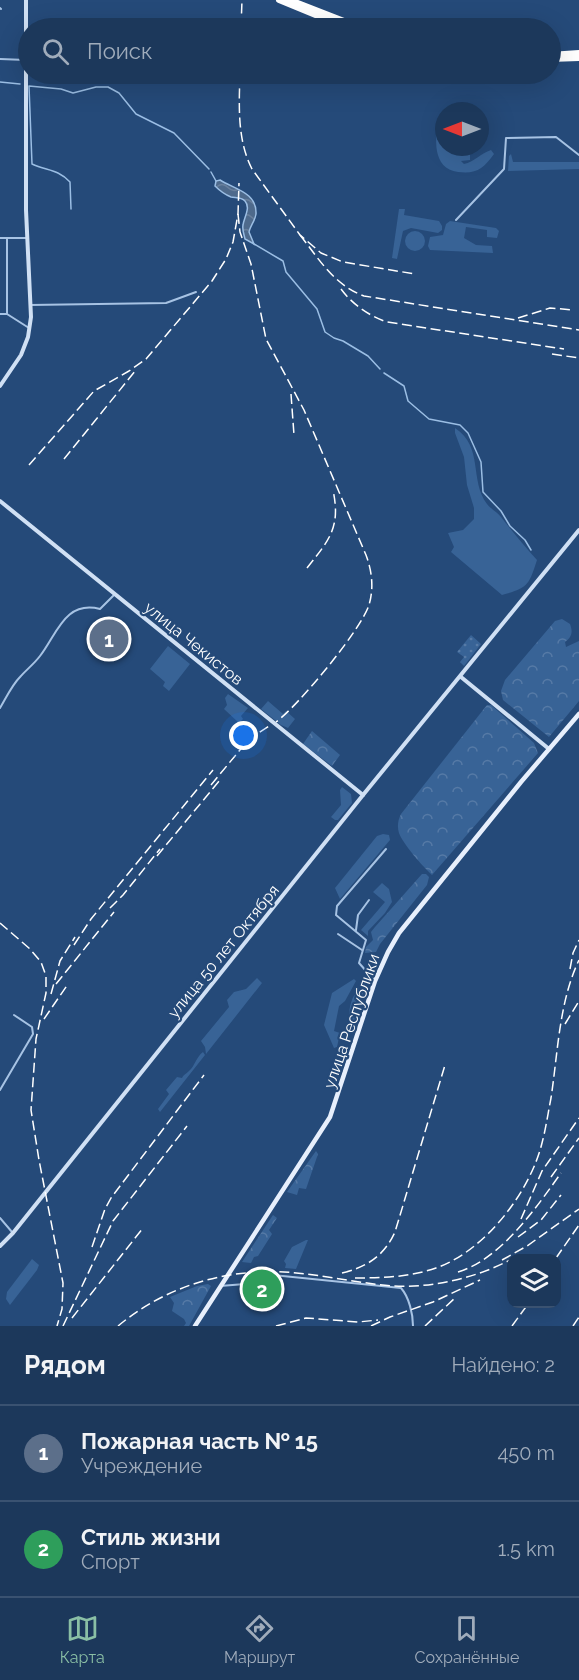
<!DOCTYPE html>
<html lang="ru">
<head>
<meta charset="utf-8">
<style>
	:root { --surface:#1c385b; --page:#253f61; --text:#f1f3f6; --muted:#a0acbb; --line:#3a5271; --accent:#8abfa5 }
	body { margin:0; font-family:Raleway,sans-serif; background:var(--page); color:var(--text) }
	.controls { position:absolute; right:18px; bottom:18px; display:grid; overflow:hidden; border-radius:12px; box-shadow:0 6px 24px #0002 }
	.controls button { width:54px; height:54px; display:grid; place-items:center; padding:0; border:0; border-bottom:2px solid var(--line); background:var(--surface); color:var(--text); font:30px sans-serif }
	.compass { position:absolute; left:435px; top:102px; width:54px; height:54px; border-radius:50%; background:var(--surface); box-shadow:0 6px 24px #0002; rotate:270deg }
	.you { position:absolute; left:244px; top:736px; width:21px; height:21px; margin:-15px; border:4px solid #fff; border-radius:50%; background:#1a73e8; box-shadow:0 0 0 9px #1a73e833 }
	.badge { display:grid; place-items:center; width:39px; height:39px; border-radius:50%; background:var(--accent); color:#fff; font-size:20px; font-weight:700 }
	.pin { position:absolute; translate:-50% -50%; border:3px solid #fff; box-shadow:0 2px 6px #0006 }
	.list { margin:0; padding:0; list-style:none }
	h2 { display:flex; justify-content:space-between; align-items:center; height:78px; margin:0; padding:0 24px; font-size:26px }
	h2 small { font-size:20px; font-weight:400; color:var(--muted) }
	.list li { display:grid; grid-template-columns:39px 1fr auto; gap:18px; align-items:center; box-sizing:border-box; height:96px; padding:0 24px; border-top:2px solid var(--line) }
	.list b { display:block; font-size:22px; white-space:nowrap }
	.list p { margin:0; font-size:20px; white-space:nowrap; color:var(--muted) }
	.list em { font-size:20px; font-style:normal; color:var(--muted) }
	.icon { flex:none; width:33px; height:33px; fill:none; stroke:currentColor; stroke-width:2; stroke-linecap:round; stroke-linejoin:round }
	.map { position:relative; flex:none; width:579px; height:1326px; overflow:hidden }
	.search { position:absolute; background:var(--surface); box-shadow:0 6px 24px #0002; left:18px; right:18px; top:18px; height:66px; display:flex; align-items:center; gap:15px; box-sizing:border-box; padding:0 21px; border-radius:33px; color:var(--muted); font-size:22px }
	.sheet { height:270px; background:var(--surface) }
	nav { display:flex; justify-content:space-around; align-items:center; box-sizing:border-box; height:84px; border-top:2px solid var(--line); background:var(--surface); font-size:16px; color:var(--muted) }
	nav a { display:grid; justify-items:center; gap:3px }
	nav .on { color:var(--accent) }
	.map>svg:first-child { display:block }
</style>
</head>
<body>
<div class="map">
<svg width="579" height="1326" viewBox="0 0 579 1326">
	<defs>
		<pattern id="forest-crowns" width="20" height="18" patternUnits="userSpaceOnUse" patternTransform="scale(1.5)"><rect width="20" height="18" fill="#386396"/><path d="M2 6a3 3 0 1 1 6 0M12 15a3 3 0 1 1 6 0" fill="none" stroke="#567aa6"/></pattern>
		<pattern id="park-dots" width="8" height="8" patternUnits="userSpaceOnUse" patternTransform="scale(1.5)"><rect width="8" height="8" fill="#386396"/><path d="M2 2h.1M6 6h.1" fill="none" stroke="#567aa6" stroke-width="1.8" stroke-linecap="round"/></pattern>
		<pattern id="water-waves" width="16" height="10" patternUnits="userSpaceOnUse" patternTransform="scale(1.5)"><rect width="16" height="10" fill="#4e6a8c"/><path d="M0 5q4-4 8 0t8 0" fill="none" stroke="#69809d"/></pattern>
	</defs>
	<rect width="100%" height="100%" fill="#254a79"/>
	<g fill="#386396">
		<path d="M444 116V147L467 152 470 155V160L461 161 464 164C474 162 481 153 491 150L494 154C483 169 477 174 458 172 432 169 434 137 440 117Z"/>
		<polygon points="511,154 513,162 579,162 579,169 508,171 509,156"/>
		<polygon points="399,209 405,209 404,215 439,221 442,226 442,230 438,233 411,228 403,231 397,259 392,258"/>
		<polygon points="450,221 496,228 499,231 497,238 487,237 487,230 466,227 464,238 476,245 492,246 493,253 430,250 428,246 430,237 443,235 446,224"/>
		<circle cx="415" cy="241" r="10"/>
		<path d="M455 428C484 447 469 480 487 504 491 509 497 512 501 517 513 532 524 546 537 560 529 585 528 588 502 595L451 552 454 547 448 533 463 530 474 519V508L467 485 464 457 455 433Z"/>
		<polygon points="168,646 190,664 169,691 163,686 165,682 150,669"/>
		<polygon points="228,694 248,708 241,716 243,719 239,723 224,709 227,705 225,698"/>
		<polygon points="268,701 283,714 286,711 295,719 288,728 281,725 261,709"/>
		<polygon points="342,787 351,794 352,803 338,820 335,820 331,817 341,805 340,790"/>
		<polygon points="383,834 389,835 390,840 340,899 335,888 377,836"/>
		<polygon points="382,883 389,889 392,902 385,913 368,931 368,936 361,930 385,902 373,892"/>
		<polygon points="257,978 262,983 206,1054 205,1047 201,1041 229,1007 227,1000 234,992 246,989"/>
		<polygon points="354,979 356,981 345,1001 339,1006 334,1031 340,1033 337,1047 334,1048 324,1025 332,993"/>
		<path d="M203 1052 205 1055 160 1112 158 1109 169 1094 166 1090 177 1077 182 1078C183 1075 186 1074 189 1071 195 1066 196 1057 203 1052Z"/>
		<polygon points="306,1240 308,1240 296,1269 285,1268 286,1264 284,1261 292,1247"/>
		<polygon points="32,1259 39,1265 37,1270 10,1305 6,1299 7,1292"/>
	</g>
	<g fill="url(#forest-crowns)">
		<path d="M562 619 570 624C573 632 572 637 565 642L566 647 579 641V701L549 737 503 700 501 691 505 680 555 621Z"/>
		<path d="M487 705H491L534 743 538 753 432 875C423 867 403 844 399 833 397 826 398 820 401 814Z"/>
		<polygon points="312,731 340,755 332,766 303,744"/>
		<polygon points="422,874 426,874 429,877 427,885 380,944 376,952 365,953 366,947 373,940 371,932 375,927"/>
		<path d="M359 990 363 993 357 1019 352 1021 349 1017C349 1007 352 995 359 990Z"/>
		<polygon points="316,1151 318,1154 306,1189 299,1188 297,1195 287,1192"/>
		<polygon points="273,1215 277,1218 269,1230 272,1234 258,1256 254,1257 251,1263 242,1262"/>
		<polygon points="208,1284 211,1286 189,1326 184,1326 186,1323 184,1319 172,1311 174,1303 170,1297 197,1286"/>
	</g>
	<polygon fill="url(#park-dots)" points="471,635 481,644 464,666 460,662 464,657 457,652"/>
	<path fill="url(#water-waves)" stroke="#9bbee4" stroke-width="1.5" d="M220 180C234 189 257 192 256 214 255 221 250 226 249 232L254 244 245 239C244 234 242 230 243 225 244 217 251 208 245 201 241 197 236 198 231 197 226 195 219 190 215 186L216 181Z"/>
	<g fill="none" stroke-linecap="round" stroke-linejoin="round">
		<g stroke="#9bbee4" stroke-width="1.5">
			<polyline points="0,82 20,84"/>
			<polyline points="211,172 216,181"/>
			<path d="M71 209 70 182C58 169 47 171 32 164L29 86 61 89 73 93 96 87H108L119 93 136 114 174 133 209 169"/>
			<polyline points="254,244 283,261 286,272 317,309 325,332 334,338 343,341 368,356 380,369"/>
			<polyline points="384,373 404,386 408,401 429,419 460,425 468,433 481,462 483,492 501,511 510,526 525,540 531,550"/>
		</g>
		<g stroke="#a7c3e4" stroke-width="2">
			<polyline points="0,8 1,9"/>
			<polyline points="0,59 26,60"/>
			<polyline points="456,220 504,169 506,138 556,137 579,155"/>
			<polyline points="0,238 27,238"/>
			<polyline points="30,305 166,303 196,292"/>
			<polyline points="0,314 7,314 29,328"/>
			<polyline points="7,314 7,238"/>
			<path d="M0 708C6 698 12 685 20 677 26 670 34 664 40 656 57 634 65 600 100 609L115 594"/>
			<polyline points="356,930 358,915 369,900"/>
			<polyline points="338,934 362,950"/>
			<polyline points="375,981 359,963 366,940 336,915 337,906 386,849"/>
			<polyline points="0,1090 33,1034 32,1027 14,1015"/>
			<polyline points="0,1218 12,1232"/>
			<path d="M220 1286 245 1284 252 1277 263 1274 401 1288C409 1297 413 1314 413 1326"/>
		</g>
		<g stroke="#d0e0f4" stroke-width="4">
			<polyline points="0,386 21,355 28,337 31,317 26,210 26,0"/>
			<polyline points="0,501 363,795"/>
			<polyline points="461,677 549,749"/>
			<polyline points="0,1246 13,1233 363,795 579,530"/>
		</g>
		<polyline stroke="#e7effc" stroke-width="4.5" points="195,1326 330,1117 375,981 388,952 399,933 521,782 579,714"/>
		<g stroke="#fff" stroke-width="6">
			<polyline points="279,0 347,28"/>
			<polyline points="290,0 362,28"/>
			<polyline points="550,55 579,53"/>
			<polyline points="550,59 579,58"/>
		</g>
		<g stroke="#fff" stroke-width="1.5" stroke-dasharray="10 4.5" stroke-linecap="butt">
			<polyline points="241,28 242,0"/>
			<path d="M240 74C239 105 237 140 252 169L300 235 321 253 343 262 415 274"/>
			<path d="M238 214 240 232 251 264 266 339 304 410 366 555C372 571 374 588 369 605 361 630 298 706 276 722"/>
			<path d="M300 235C319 259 334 285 364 296L579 330"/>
			<path d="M341 289C352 304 369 316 387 322L564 349"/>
			<polyline points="518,318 550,308 573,310"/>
			<polyline points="552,354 579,358"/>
			<polyline points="291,394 294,435"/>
			<polyline points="64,459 136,370"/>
			<polyline points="29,465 94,391 129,371 146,359 212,281 226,259 233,242 238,214 239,183"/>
			<path d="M307 568C329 540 341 528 333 490"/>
			<polyline points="211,785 249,739 269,726"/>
			<polyline points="157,856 220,780"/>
			<polyline points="110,908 123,895 160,849"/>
			<polyline points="0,923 30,949 41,962 46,976 46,993 36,1039 31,1110 39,1160 63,1283 62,1309 57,1326"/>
			<polyline points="74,945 91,919 213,770"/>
			<polyline points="570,969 573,953 579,940"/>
			<polyline points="56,984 114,912"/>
			<polyline points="51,994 60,961 75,937"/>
			<polyline points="44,1019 68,984"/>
			<polyline points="565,1024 579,1001"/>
			<polyline points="551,1177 579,1138"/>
			<polyline points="521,1219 542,1171 579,1118"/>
			<polyline points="518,1237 541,1220 561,1195"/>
			<polyline points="92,1247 105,1209 111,1198 204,1075"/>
			<polyline points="556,1258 579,1225"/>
			<polyline points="502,1260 527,1246 579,1209"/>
			<path d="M458 1272C501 1259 536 1208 561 1173"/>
			<path d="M342 1273C367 1267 384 1256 395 1232L445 1065"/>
			<path d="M355 1278C383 1278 410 1277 436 1268 485 1251 530 1192 542 1143 546 1128 548 1113 551 1098 558 1052 559 1002 579 960"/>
			<polyline points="72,1318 143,1228"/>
			<polyline points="63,1326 113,1221 187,1126"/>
			<path d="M118 1326C165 1287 223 1269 284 1272 320 1274 356 1283 393 1286 433 1288 476 1278 512 1259"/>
			<polyline points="276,1326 306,1318 358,1322 378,1320"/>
			<polyline points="371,1326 390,1317 433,1302 480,1280"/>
			<polyline points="425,1326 456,1297"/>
			<polyline points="512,1326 528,1304"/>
			<polyline points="573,1326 579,1317"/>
		</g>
	</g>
	<g text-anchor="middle" stroke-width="4.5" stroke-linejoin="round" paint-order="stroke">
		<g font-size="16" fill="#fff" stroke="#254a79">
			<text transform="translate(194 643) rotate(39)" y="6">улица Чекистов</text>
			<text transform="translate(223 951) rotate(-51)" y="6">улица 50 лет Октября</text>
			<text transform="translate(351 1021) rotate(-71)" y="6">улица Республики</text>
		</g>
	</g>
</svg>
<div class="controls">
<button><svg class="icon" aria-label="layers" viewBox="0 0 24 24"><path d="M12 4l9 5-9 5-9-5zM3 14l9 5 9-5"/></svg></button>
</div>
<svg class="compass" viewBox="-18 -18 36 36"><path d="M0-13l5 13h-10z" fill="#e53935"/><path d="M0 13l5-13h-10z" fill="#a0acbb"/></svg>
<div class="you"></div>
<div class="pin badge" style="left:109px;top:639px;background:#5c6f8a">1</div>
<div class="pin badge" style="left:262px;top:1289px;background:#2e9e5b">2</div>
<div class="search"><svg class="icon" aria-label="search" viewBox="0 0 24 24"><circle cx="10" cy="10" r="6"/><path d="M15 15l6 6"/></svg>Поиск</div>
</div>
<section class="sheet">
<h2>Рядом<small>Найдено: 2</small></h2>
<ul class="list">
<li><span class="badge" style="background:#5c6f8a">1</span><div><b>Пожарная часть № 15</b><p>Учреждение</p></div><em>450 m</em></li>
<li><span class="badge" style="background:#2e9e5b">2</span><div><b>Стиль жизни</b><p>Спорт</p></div><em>1.5 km</em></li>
</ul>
</section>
<nav>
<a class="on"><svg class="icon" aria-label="map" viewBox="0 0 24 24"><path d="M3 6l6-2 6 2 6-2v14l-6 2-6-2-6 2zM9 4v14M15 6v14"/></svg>Карта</a>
<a><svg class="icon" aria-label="directions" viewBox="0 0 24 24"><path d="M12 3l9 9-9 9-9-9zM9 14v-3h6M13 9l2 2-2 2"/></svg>Маршрут</a>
<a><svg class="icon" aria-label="saved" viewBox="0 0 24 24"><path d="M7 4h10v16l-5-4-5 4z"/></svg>Сохранённые</a>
</nav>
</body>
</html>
